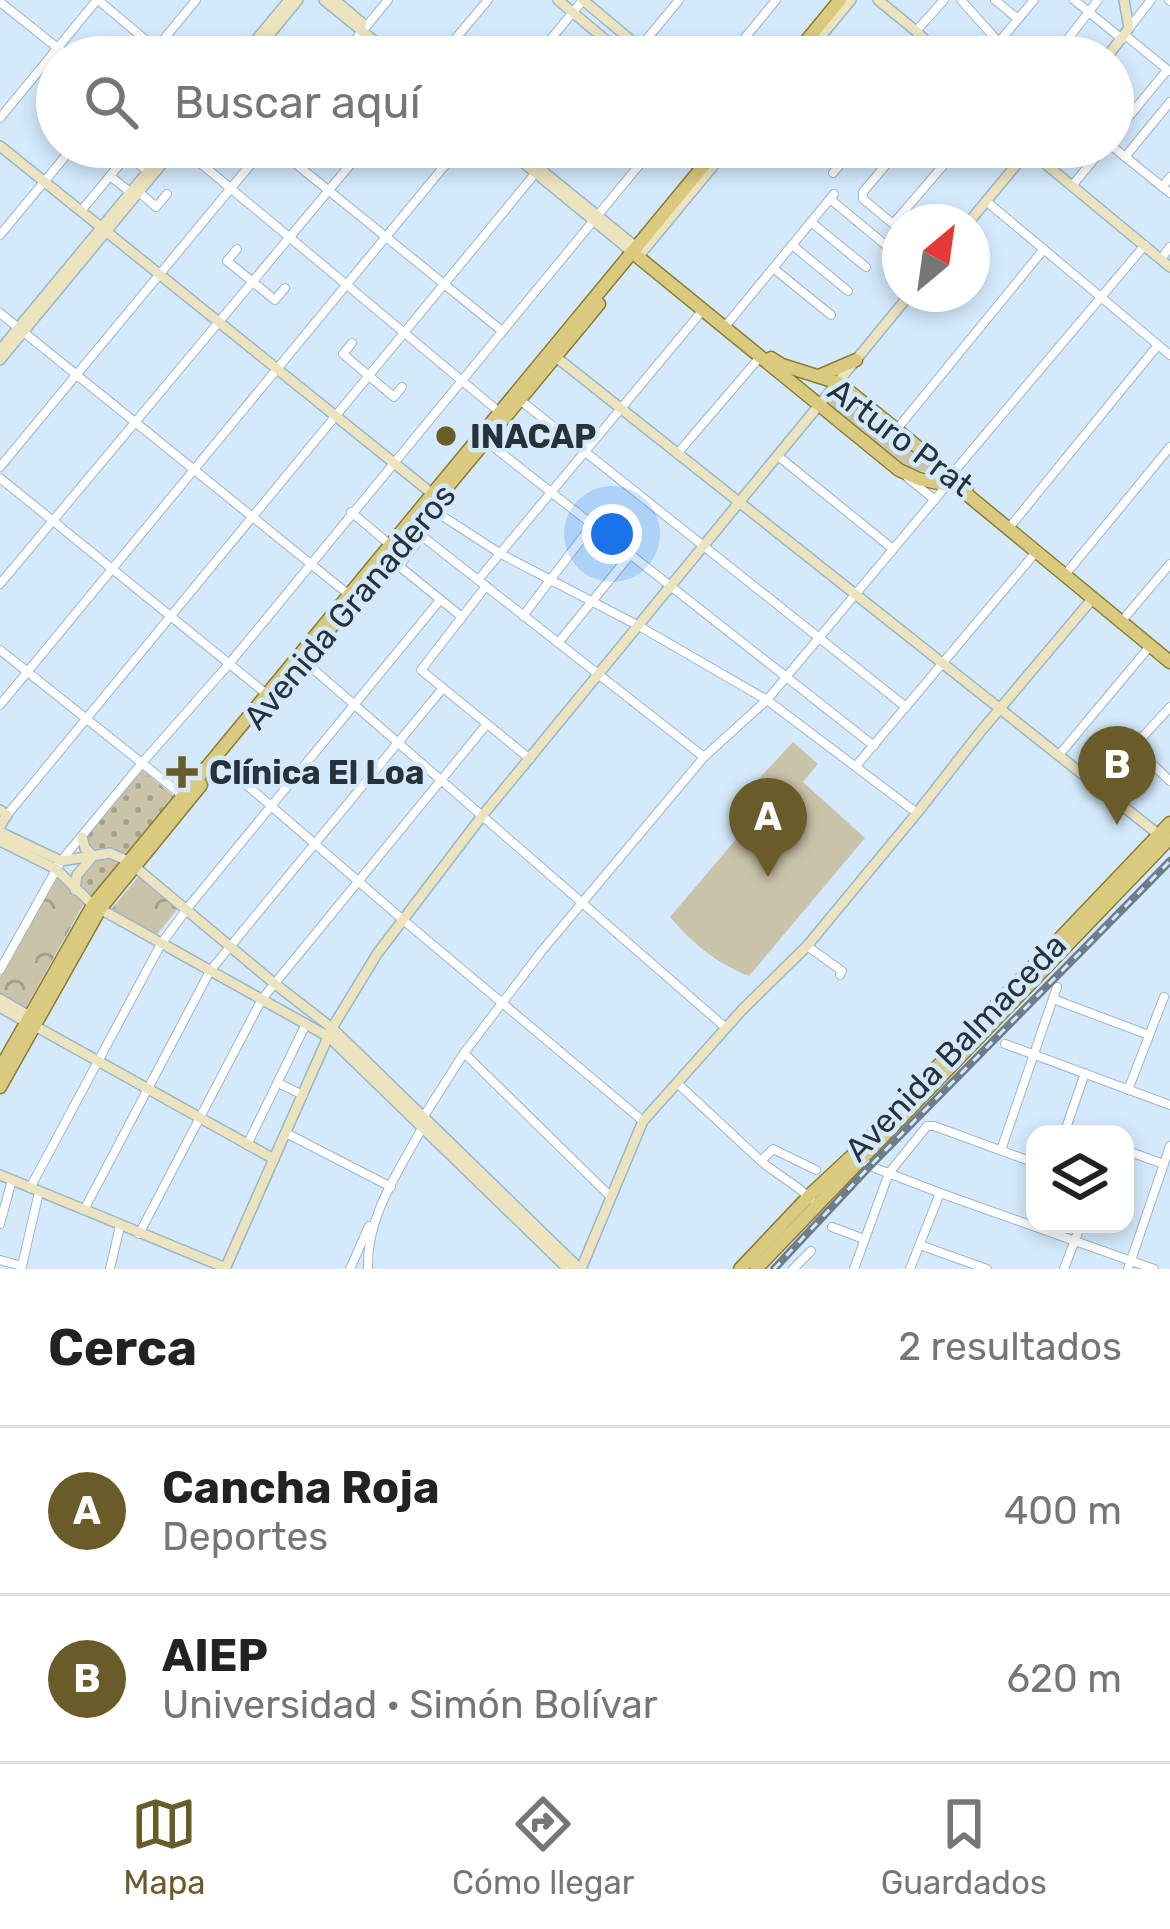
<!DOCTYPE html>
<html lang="es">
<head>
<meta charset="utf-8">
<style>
	:root { --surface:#fff; --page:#f6f6f6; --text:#222; --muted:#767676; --line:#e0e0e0; --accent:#695c29 }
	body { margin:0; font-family:Rubik,sans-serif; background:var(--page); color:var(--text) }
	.controls { position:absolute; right:36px; bottom:36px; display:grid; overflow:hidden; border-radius:24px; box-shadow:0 6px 18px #0003 }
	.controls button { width:108px; height:108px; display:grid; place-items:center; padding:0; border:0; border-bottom:3px solid var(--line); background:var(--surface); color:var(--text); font:60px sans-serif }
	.compass { position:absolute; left:882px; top:204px; width:108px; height:108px; border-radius:50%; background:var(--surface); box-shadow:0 6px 18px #0003; rotate:29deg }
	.you { position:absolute; left:612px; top:534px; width:42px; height:42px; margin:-30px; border:9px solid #fff; border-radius:50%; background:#1a73e8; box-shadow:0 0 0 18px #1a73e833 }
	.badge { display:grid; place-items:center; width:78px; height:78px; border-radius:50%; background:var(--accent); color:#fff; font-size:39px; font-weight:700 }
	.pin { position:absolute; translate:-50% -99px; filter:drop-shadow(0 3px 6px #0008) }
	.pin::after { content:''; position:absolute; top:63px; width:42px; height:36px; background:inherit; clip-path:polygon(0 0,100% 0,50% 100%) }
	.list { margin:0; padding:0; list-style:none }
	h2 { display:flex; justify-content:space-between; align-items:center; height:156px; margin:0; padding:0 48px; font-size:51px }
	h2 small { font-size:39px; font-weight:400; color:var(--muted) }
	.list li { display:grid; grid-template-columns:78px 1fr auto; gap:36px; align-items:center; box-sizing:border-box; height:168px; padding:0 48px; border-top:3px solid var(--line) }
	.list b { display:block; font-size:45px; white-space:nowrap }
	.list p { margin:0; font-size:39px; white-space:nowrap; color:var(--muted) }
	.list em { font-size:39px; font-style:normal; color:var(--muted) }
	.icon { flex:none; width:66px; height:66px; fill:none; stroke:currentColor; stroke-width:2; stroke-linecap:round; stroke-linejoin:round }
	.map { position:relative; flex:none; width:1170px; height:1269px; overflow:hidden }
	.search { position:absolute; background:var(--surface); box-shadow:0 6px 18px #0003; left:36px; right:36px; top:36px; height:132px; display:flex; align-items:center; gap:30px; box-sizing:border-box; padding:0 42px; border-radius:66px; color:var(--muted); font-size:45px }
	.sheet { height:492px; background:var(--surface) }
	nav { display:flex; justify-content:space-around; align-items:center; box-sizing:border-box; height:168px; border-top:3px solid var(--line); background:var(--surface); font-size:33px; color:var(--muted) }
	nav a { display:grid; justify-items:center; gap:6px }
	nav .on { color:var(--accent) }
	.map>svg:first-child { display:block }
</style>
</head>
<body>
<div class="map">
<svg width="1170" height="1269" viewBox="0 0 1170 1269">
	<defs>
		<pattern id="grass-dots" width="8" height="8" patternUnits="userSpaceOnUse" patternTransform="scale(3)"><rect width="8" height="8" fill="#c9c3a9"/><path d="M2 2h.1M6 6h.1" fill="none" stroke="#a39f8b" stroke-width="1.8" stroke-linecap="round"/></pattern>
		<pattern id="park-crowns" width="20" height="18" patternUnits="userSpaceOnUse" patternTransform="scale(3)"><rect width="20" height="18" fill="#c9c3a9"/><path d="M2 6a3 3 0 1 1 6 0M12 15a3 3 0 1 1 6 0" fill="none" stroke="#a39f8b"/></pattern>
	</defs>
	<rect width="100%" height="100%" fill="#d4eafc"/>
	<g fill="url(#grass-dots)">
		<polygon points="141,769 174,796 125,856 91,848 86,837"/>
		<path d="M109 857 123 862 93 899 79 887C83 868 89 859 109 857Z"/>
	</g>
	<g fill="url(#park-crowns)">
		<polygon points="840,390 944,474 905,469 826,407"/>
		<polygon points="139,876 178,908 156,936 110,911"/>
		<polygon points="56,877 59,877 84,903 25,1009 0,995 0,977"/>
	</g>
	<path fill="#c9c3a9" d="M793 742 818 764 803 782 865 838 749 976C716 963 693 944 670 917L767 803 752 786Z"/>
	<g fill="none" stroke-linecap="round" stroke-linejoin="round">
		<defs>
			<g id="street">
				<polyline points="98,0 166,57"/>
				<polyline points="961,0 1012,57"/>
				<polyline points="995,0 1018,19"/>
				<polyline points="1074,0 1122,39"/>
				<polyline points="1169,0 1170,1"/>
				<polyline points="0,2 69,57"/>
				<polyline points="1130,27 1151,0"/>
				<polyline points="916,31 944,0"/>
				<polyline points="1125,35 1169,71"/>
				<polyline points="819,38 842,57"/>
				<polyline points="999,42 1034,0"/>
				<polyline points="149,57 196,0"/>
				<polyline points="341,57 388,0"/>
				<polyline points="440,57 488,0"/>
				<polyline points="536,57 583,0"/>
				<polyline points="632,57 679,0"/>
				<polyline points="729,57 776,0"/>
				<polyline points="1054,57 1098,0"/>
				<polyline points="0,118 97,0"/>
				<polyline points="1113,136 1167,70"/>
				<polyline points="181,147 503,415"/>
				<polyline points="275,147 502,331"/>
				<polyline points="901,147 863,192 863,199 893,224 953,154 951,147"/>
				<polyline points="1113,147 1170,193"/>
				<polyline points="128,155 147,171"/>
				<polyline points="1125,157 1170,102"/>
				<polyline points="833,173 854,147"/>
				<polyline points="110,176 130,192"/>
				<polyline points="1072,186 1104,147"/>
				<polyline points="1162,187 1170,177"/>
				<polyline points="139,192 156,207 167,194"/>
				<polyline points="830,199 888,247"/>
				<polyline points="986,201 1170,355"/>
				<polyline points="81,211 134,147"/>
				<polyline points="811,222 866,267"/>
				<polyline points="0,235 73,147"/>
				<polyline points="792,245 848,291"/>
				<polyline points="237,249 227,261 275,300 285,288"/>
				<polyline points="1161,259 1170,247"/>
				<polyline points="773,268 831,315"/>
				<polyline points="0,313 348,594"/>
				<polyline points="728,323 834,194"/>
				<polyline points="352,343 343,354 394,397 402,387"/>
				<polyline points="520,400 906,707"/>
				<polyline points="897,429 1044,249"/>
				<polyline points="486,441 874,746"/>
				<polyline points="677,454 760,357"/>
				<polyline points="778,456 893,549"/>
				<polyline points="0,467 265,147"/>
				<polyline points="952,474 1145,245"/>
				<polyline points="0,478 269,696"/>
				<polyline points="908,478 935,500"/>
				<polyline points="430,508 501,554 639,626 767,700 917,813"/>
				<polyline points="351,512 389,544"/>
				<polyline points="1013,523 1158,345"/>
				<polyline points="413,529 704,757"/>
				<polyline points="422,536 399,566 462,617"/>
				<polyline points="1069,570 1170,447"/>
				<polyline points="478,580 703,310"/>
				<polyline points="0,584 365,147"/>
				<polyline points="486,586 421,670 530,759"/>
				<polyline points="523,616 592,525"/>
				<polyline points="1126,616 1170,564"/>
				<polyline points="558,643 630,555"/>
				<polyline points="0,650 182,795"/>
				<polyline points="304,661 726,1028"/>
				<polyline points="0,705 460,147"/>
				<polyline points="1134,747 1170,781"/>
				<polyline points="1059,755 1150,646"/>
				<polyline points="220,762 402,919 643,1121"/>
				<polyline points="856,766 1036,552"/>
				<polyline points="1099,787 1106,777 1170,707"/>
				<polyline points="7,815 557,147"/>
				<polyline points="807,946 842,971 840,975"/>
				<polyline points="0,970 61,861 142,763 229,664 654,147"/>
				<polyline points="1053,999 1149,1035"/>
				<polyline points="1005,1044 1170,1105"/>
				<polyline points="464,1053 611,1197"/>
				<polyline points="278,1083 303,1095"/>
				<path d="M677 1083 761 1161C777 1175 796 1184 811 1199"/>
				<polyline points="1128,1090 1164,997"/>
				<polyline points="424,1116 464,1053 541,952 704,757 767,700 946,486"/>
				<polyline points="1066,1128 1082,1134"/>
				<polyline points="286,1133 391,1187"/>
				<polyline points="1064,1134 1085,1073"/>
				<polyline points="247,1145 306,1024"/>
				<polyline points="1001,1150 1057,987"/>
				<polyline points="1125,1150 1163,1164"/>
				<polyline points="860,1158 870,1166 940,1193 1154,1269"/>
				<polyline points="761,1161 773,1149 816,1170"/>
				<polyline points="30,1188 161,944 190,905 440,600"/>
				<polyline points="84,1210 210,971 443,688"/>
				<polyline points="0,1224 12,1180"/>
				<polyline points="832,1227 864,1239"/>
				<polyline points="139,1234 262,999 487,724"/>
				<polyline points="920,1245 987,1269"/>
				<polyline points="0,1260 22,1266 39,1192"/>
				<polyline points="110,1269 120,1226"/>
				<polyline points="350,1269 369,1226"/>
				<path d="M368 1269C366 1217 398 1173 422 1128"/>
				<polyline points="793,1269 811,1251"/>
				<polyline points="854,1269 889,1173 927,1126 934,1126 1035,1163"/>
				<polyline points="910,1269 940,1193"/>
				<polyline points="1064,1269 1081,1224"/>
				<polyline points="1128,1269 1170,1146"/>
			</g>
			<g id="secondary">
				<polyline points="324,0 394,57"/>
				<polyline points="335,0 362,23"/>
				<polyline points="558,0 626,57"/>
				<polyline points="583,0 651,57"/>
				<polyline points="878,0 916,31 942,57"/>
				<polyline points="242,57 289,0"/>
				<polyline points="251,57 298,0"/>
				<polyline points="804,57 851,0"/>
				<polyline points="1107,57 1129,28 1124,0"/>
				<polyline points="0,146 435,496"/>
				<polyline points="504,147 632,252"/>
				<polyline points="513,147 636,247"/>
				<polyline points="1025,147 1170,267"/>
				<polyline points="969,222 1031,147"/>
				<polyline points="638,257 729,147"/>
				<polyline points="0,350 168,147"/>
				<polyline points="556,357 1163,838"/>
				<polyline points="0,360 176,147"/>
				<polyline points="0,810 7,815 0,826"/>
				<polyline points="0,832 61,861 110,853 128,861 275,984 332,1028 580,1269"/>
				<polyline points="82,837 85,848 93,856"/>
				<polyline points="0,841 56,869 93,905 329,1037 568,1269"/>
				<polyline points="75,890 77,875 93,856"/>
				<polyline points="0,999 29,1016 35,1026 274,1159"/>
				<polyline points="0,1007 26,1022"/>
				<polyline points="0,1175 226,1268"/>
				<polyline points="225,1269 332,1028 377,954 482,816 910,294"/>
				<polyline points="581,1269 643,1121 742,1010 807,946 917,813 981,731 1093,598"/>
			</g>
			<g id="primary">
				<polyline points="793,57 840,0"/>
				<polyline points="632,252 899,470 919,479 958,487 1170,662"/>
				<polyline points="771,358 782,365 839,383 967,487"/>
				<polyline points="819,376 856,360"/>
				<polyline points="275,695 599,304"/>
				<polyline points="0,1069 93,905 719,147"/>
				<polyline points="0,1087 100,909 201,785"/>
				<polyline points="740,1269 811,1194 855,1153 1170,823"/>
				<polyline points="756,1269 1170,838"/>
			</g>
		</defs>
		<use href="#street" stroke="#9bb6ca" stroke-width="10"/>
		<use href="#secondary" stroke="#9bb6ca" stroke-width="12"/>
		<use href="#primary" stroke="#8b7d30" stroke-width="15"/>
		<use href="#street" stroke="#fff" stroke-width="8"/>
		<use href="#secondary" stroke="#ece4bf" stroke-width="9"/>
		<use href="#primary" stroke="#daca7f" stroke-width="12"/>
		<defs>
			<polyline id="rail" points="774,1269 870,1166 1170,861"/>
		</defs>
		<use href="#rail" stroke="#6e7d89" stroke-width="8"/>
		<use href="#rail" stroke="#d4eafc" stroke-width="3" stroke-dasharray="9" stroke-linecap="butt"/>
	</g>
	<g fill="#695c29" stroke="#d4eafc" stroke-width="4.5">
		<circle cx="446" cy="436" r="12"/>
		<path d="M176 754h12v12h12v12h-12v12h-12v-12h-12v-12h12z"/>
	</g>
	<g text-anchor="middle" stroke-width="9" stroke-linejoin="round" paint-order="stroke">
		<g font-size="33" font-weight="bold" fill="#27323a" stroke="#d4eafc" text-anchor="start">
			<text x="470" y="448">INACAP</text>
			<text x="209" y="784">Clínica El Loa</text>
		</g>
		<g font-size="33" fill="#27323a" stroke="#d4eafc">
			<text transform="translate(901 437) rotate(37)" y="12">Arturo Prat</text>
			<text transform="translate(349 606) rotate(-50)" y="12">Avenida Granaderos</text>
			<text transform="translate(955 1047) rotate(-46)" y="12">Avenida Balmaceda</text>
		</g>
	</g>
</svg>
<div class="controls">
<button><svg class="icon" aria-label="layers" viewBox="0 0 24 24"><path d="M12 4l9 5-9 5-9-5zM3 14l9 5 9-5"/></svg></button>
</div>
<svg class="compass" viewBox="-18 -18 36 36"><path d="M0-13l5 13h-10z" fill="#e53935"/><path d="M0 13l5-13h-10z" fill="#767676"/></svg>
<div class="you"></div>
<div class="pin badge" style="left:768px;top:877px">A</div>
<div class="pin badge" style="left:1117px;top:825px">B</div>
<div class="search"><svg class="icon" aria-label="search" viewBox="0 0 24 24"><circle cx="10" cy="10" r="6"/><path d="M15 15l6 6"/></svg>Buscar aquí</div>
</div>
<section class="sheet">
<h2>Cerca<small>2 resultados</small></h2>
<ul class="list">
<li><span class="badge">A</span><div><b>Cancha Roja</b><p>Deportes</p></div><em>400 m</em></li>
<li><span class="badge">B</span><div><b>AIEP</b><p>Universidad · Simón Bolívar</p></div><em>620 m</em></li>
</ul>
</section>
<nav>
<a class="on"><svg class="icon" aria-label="map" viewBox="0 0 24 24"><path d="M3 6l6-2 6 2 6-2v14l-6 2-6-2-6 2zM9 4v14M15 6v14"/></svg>Mapa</a>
<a><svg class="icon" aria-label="directions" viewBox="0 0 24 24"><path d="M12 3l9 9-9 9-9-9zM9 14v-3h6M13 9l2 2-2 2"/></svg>Cómo llegar</a>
<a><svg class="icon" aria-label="saved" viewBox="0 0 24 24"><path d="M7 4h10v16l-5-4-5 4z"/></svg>Guardados</a>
</nav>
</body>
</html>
